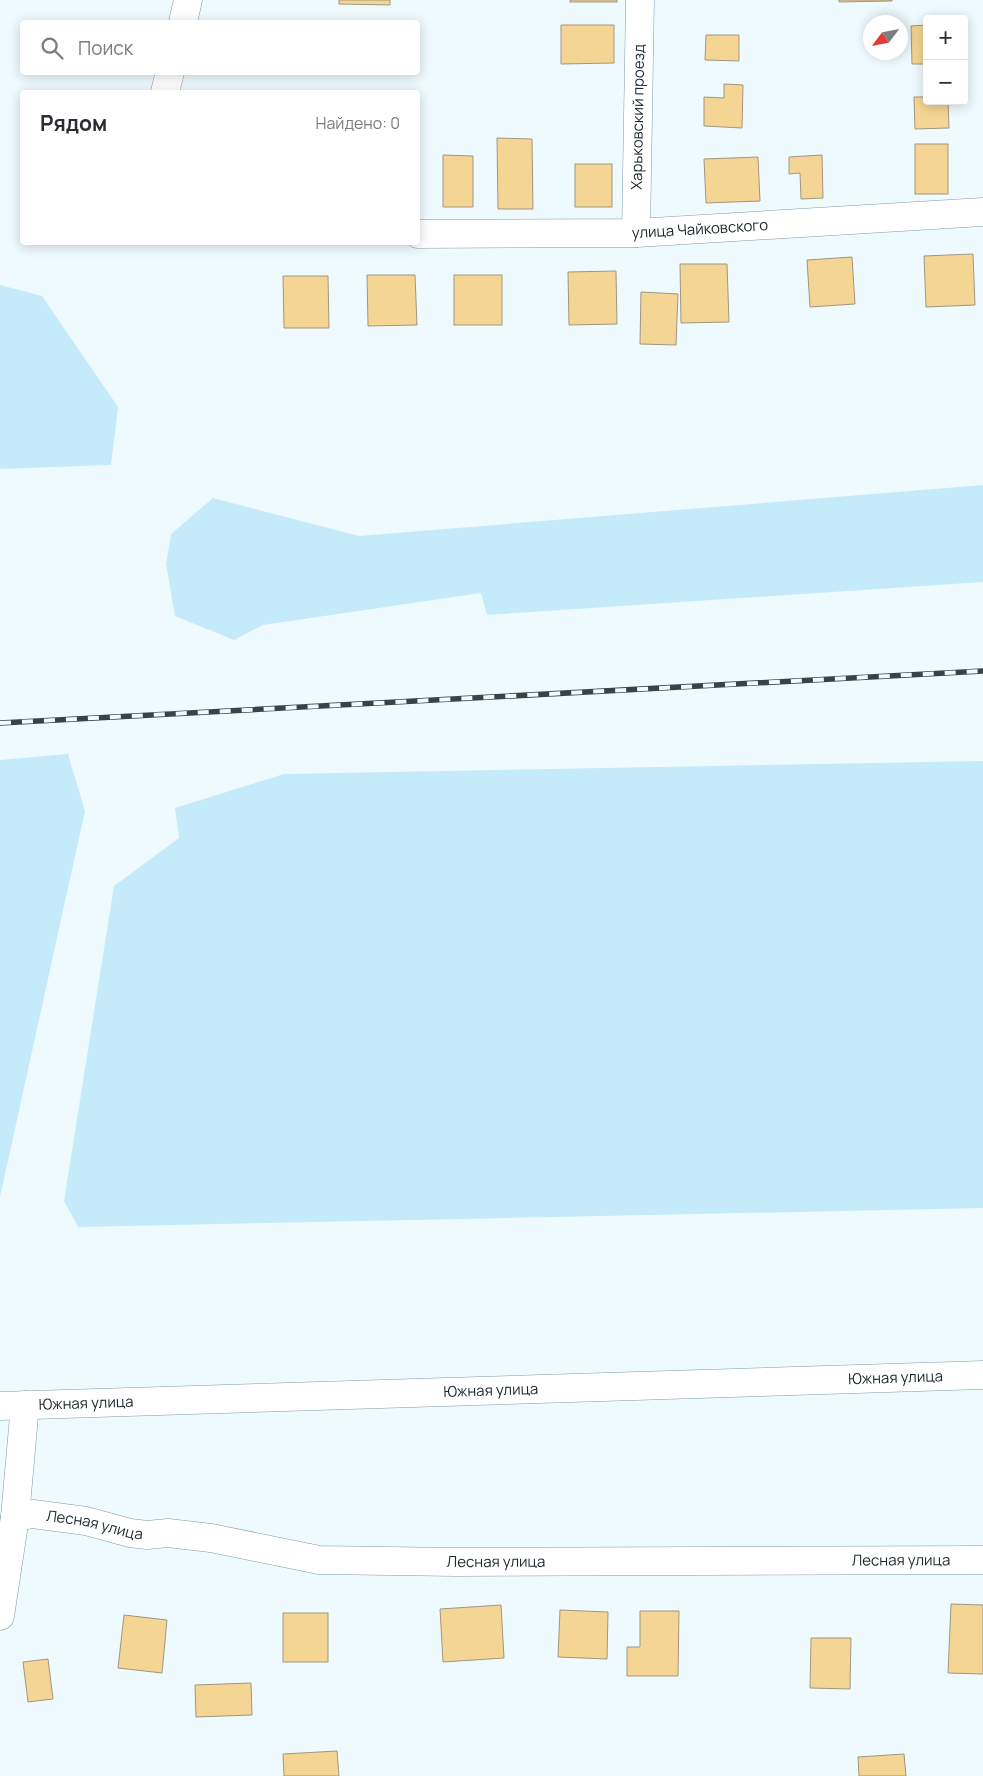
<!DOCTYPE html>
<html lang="ru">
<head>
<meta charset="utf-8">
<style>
	:root { --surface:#fff; --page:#f7f7f7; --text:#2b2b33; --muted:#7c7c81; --line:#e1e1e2 }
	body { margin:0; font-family:Manrope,sans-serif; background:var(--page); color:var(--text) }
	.controls { position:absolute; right:15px; top:15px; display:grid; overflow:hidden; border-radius:5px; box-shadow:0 2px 12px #0003 }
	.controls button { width:45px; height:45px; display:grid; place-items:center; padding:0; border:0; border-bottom:1px solid var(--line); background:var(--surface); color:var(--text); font:25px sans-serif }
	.compass { position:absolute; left:863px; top:15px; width:45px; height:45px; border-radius:50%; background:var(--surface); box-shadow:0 2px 12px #0003; rotate:238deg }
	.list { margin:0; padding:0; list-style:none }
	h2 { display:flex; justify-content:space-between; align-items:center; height:65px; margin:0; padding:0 20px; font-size:21px }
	h2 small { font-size:16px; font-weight:400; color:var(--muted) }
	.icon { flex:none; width:28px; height:28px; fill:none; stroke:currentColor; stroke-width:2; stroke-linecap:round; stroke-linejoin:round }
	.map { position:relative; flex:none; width:983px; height:1776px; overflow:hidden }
	.search { position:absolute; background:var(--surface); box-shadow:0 2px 12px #0003; left:20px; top:20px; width:400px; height:55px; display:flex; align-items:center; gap:12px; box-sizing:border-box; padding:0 18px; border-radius:5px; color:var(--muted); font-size:19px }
	.panel { position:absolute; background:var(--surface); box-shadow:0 2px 12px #0003; left:20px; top:90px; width:400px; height:155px; border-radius:5px }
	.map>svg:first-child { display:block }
</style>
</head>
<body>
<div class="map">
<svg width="983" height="1776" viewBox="0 0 983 1776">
	<rect width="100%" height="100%" fill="#effaff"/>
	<g fill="#c5ebfa">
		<polygon points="0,285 42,296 118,407 111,465 0,469"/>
		<polygon points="983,485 983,582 487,615 481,593 263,625 234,640 175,616 166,564 171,534 213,498 359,536"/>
		<polygon points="68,754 85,811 0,1197 0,760"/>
		<polygon points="983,761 983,1208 78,1227 64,1201 114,886 179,838 175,808 284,774"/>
	</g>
	<g fill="#f4d593" stroke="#a19780">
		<polygon points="339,0 390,0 390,5 339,4"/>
		<rect x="570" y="0" width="47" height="2"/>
		<polygon points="839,0 892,0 892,1 839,2"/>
		<polygon points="561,25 614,25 614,63 561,64"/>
		<polygon points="927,25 927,64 912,64 911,26"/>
		<polygon points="706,35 739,35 739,61 705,60"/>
		<polygon points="724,84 743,85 742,128 704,126 704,97 724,98"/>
		<polygon points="914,97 927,97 927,101 948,101 949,128 915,129"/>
		<polygon points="497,138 532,139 533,209 498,209"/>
		<rect x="915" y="144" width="33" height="50"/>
		<polygon points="418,152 419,210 418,210"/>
		<polygon points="443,155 473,156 473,207 443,207"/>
		<polygon points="822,155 823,198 801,199 800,173 789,174 789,157"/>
		<polygon points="758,157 760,201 706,203 704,159"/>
		<rect x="575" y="164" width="37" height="43"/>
		<polygon points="973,254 975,305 926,307 924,256"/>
		<polygon points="852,257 855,304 810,307 807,260"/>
		<polygon points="680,264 727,264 729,322 681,323"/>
		<polygon points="616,271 617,324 569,325 568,272"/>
		<polygon points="367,275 415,275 417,325 368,326"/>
		<rect x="454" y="275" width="48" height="50"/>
		<polygon points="283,276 328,276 329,328 284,328"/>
		<polygon points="641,292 678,294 676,345 640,344"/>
		<polygon points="951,1604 983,1605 983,1674 948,1673"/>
		<polygon points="501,1605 504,1658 443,1662 440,1609"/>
		<polygon points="560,1610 608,1612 607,1659 558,1657"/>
		<polygon points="640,1611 679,1611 678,1676 627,1676 627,1647 640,1647"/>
		<rect x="283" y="1613" width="45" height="49"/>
		<polygon points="124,1615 167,1620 162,1673 118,1668"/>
		<polygon points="811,1638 851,1638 850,1689 810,1688"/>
		<polygon points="48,1659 53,1699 28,1702 23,1662"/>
		<polygon points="251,1683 252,1715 196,1717 195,1685"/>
		<polygon points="337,1751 339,1776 284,1776 283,1754"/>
		<polygon points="904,1754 906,1776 859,1776 858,1757"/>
	</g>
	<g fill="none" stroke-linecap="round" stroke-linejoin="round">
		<defs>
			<g id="minor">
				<polyline points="183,22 188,0"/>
				<polyline points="165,92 170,72"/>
				<path id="s1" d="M636 233 640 0"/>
				<path id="s2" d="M418 234 636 233 983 212"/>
				<path id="s3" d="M0 1406 983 1375"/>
				<path id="s4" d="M15 1517 33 1514 86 1521 130 1533 147 1535 168 1533 211 1538 319 1560 456 1562 983 1560"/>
				<polyline points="0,1616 15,1517 25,1405"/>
			</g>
		</defs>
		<use href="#minor" stroke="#819ca7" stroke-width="29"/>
		<use href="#minor" stroke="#fff" stroke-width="28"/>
		<defs>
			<polyline id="rail" points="0,723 983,671"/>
		</defs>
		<use href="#rail" stroke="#384347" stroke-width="5.5"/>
		<use href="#rail" stroke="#effaff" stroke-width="4" stroke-dasharray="11" stroke-linecap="butt"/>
	</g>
	<g text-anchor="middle" stroke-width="4" stroke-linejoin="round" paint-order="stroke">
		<g font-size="15" fill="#1b262a" stroke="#effaff">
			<text dy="5" stroke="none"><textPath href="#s1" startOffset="116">Харьковский проезд</textPath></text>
			<text dy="5" stroke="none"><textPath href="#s2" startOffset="282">улица Чайковского</textPath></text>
			<text dy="5" stroke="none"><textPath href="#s3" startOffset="896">Южная улица</textPath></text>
			<text dy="5" stroke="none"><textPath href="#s3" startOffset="491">Южная улица</textPath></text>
			<text dy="5" stroke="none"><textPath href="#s3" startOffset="86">Южная улица</textPath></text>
			<text dy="5" stroke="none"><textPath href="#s4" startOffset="81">Лесная улица</textPath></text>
			<text dy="5" stroke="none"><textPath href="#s4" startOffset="891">Лесная улица</textPath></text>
			<text dy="5" stroke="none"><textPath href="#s4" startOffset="486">Лесная улица</textPath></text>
		</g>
	</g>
</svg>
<div class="controls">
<button>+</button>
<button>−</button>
</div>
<svg class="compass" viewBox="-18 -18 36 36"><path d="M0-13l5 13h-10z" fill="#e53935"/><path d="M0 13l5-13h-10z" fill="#7c7c81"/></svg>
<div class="search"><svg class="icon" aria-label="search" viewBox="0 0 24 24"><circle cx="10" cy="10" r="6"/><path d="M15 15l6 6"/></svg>Поиск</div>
<section class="panel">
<h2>Рядом<small>Найдено: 0</small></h2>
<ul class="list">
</ul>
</section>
</div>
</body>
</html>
